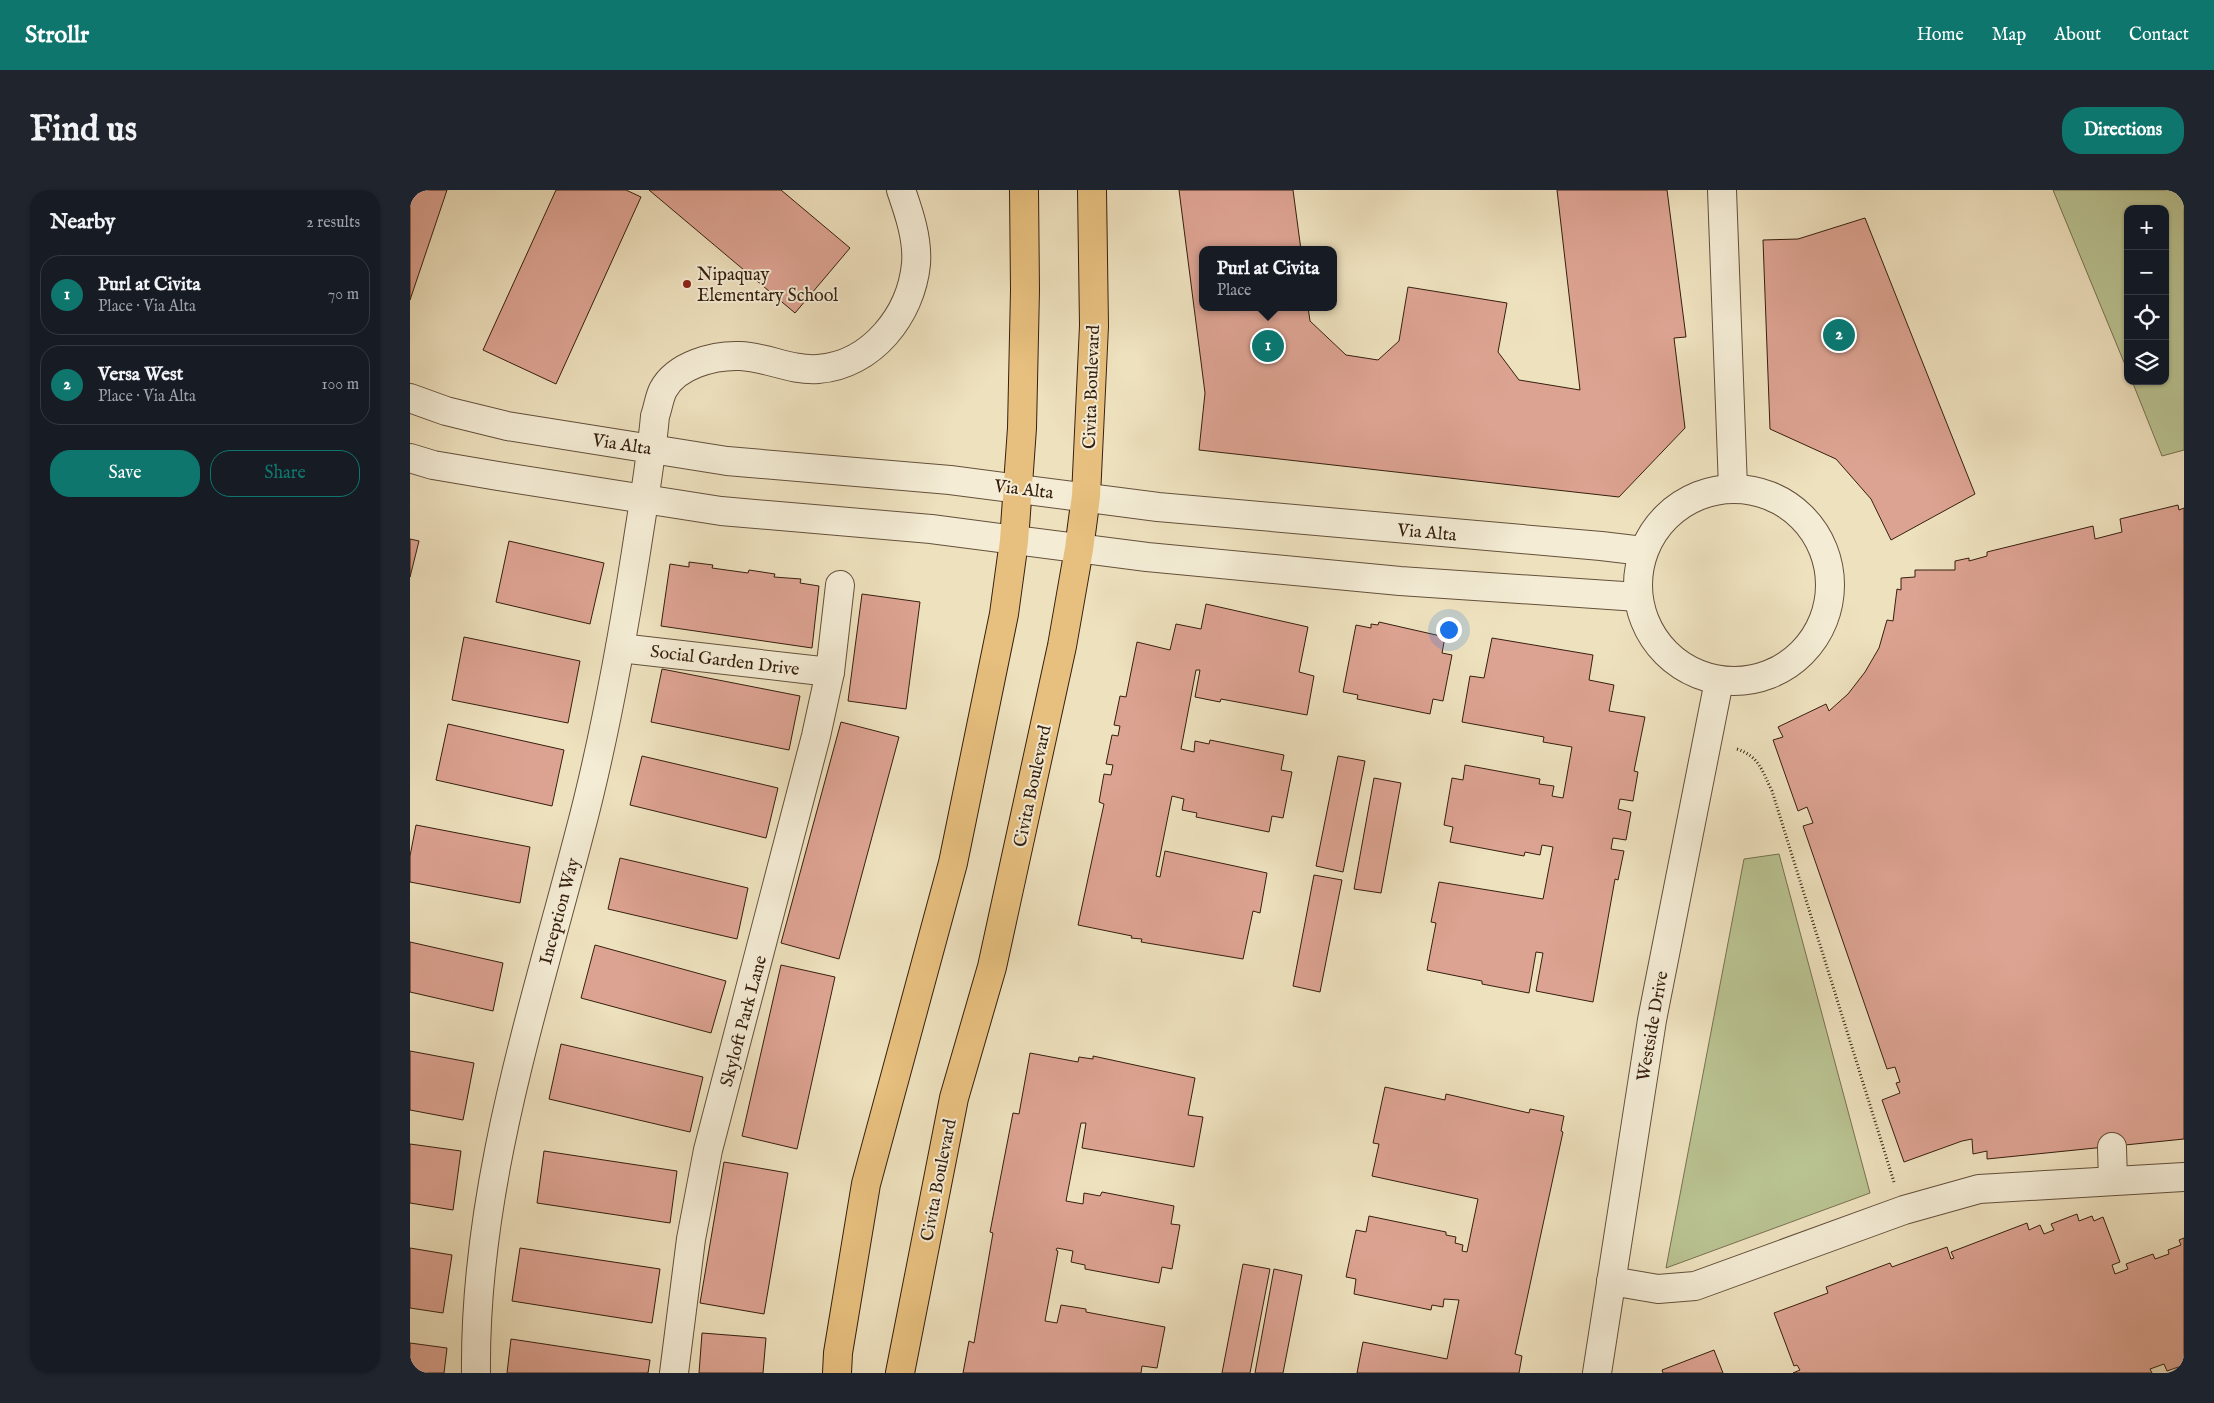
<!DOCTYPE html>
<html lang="en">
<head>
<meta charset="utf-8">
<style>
	:root { --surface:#171b24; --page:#20242c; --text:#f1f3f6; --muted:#9ea1a6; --line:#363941; --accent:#0f766e }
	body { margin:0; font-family:"IM FELL English",serif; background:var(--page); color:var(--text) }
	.controls { position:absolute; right:15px; top:15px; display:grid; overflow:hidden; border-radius:10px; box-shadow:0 1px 4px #0004 }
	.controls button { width:45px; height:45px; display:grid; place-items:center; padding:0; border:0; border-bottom:1px solid var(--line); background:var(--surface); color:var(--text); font:25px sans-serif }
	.you { position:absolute; left:1038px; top:439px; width:18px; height:18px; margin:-12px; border:4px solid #fff; border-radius:50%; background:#1a73e8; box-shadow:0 0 0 8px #1a73e833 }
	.badge { display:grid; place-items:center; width:32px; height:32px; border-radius:50%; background:var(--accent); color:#fff; font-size:16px; font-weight:700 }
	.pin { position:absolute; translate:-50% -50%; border:2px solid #fff; box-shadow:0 1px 5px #0006 }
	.popup { position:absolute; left:789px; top:56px; width:138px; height:65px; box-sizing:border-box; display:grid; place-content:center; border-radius:10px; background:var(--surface); filter:drop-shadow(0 1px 4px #0005); font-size:16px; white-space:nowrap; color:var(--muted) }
	.popup b { font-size:19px; color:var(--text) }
	.popup::after { content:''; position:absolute; left:50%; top:100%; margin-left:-10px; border:10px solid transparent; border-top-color:var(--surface) }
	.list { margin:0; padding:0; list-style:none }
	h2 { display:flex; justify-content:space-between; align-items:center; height:65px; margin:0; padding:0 20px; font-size:21px }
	h2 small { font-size:16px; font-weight:400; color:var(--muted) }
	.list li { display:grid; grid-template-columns:32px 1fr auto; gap:15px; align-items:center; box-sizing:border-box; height:80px; margin:0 10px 10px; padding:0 10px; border:1px solid var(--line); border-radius:20px }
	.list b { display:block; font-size:19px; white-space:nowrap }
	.list p { margin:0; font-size:16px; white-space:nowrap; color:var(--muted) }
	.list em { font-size:16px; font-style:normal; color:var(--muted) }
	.actions { display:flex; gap:10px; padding:15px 20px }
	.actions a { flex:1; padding:11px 0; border:1px solid var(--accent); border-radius:20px; text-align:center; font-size:18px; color:var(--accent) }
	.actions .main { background:var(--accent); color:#fff }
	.icon { flex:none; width:28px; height:28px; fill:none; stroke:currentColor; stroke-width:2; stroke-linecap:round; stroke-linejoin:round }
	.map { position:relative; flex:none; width:1774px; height:1183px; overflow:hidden; border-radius:20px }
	header { display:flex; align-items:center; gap:30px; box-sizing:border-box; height:70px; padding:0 25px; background:var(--accent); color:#fff }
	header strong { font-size:24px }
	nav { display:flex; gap:28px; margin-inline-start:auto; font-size:18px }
	.intro { display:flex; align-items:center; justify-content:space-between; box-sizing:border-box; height:120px; padding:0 30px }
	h1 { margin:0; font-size:35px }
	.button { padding:12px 22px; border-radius:20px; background:var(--accent); color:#fff; font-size:18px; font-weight:700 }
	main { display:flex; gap:30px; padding:0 30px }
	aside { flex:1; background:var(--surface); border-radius:20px; box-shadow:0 1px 4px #0004 }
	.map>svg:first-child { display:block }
</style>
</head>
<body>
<header>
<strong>Strollr</strong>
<nav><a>Home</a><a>Map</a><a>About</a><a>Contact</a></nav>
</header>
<div class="intro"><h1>Find us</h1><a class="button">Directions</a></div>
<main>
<aside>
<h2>Nearby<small>2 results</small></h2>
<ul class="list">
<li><span class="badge">1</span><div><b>Purl at Civita</b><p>Place · Via Alta</p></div><em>70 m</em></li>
<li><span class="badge">2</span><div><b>Versa West</b><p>Place · Via Alta</p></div><em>100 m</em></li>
</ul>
<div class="actions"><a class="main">Save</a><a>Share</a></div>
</aside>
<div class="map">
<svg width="1774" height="1183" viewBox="0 0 1774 1183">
	<rect width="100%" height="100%" fill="#eee1be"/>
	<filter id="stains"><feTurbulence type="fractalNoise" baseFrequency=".004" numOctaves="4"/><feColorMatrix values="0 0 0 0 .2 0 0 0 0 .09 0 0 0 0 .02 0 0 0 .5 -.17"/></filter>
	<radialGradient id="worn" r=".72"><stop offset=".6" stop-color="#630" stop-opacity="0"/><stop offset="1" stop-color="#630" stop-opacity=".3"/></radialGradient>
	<g fill="#b9c291" stroke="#787050">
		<polygon points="1643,0 1774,0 1774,260 1752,266 1722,191 1755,191 1755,19 1718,19 1718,182"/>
		<polygon points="1369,664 1460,1003 1256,1078 1334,669"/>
	</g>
	<g fill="#dda392" stroke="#361f0f">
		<polygon points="0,0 37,0 0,110"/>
		<polygon points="146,0 216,0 231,7 146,194 73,160"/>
		<polygon points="239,0 371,0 440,58 385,123"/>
		<polygon points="769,0 883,0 891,60 793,60 793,117 898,117 900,131 936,165 968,170 989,151 998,97 1097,113 1088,162 1109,190 1170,200 1147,0 1257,0 1276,147 1264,148 1275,238 1209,307 789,260 795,203"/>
		<polygon points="1455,28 1565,304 1481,350 1461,309 1426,269 1360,239 1353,50 1388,49"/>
		<polygon points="1768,315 1769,320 1774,318 1774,949 1577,969 1577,961 1563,964 1562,949 1552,951 1494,972 1472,910 1490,903 1486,893 1490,892 1485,877 1477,879 1393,636 1403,633 1397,617 1388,621 1363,550 1373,547 1368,537 1416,514 1419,521 1438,504 1455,482 1469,458 1477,430 1483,431 1487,399 1491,400 1491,388 1505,387 1505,380 1545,380 1545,371 1559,368 1559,371 1577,366 1577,362 1683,336 1685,349 1712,342 1710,329"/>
		<polygon points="0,349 9,351 0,387"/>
		<polygon points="99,351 194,373 180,434 86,412"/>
		<polygon points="279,372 303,375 302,378 338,383 339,380 365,384 364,387 391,389 390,393 409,396 402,458 251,436 260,374 279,377"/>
		<polygon points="452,404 510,412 496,519 438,511"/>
		<polygon points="796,414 898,437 889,482 904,486 897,525 811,509 810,512 785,507 790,480 786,480 771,559 784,562 785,551 799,554 800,550 874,565 871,580 882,582 873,628 862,626 859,642 786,627 787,623 772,620 774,609 762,606 746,686 750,687 755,661 857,683 850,723 843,721 833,769 731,752 732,749 721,748 722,746 668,735 694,614 689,612 694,584 701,585 703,575 696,574 702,545 708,546 710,536 704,535 710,506 716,507 727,452 760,460 766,434 791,439"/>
		<polygon points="969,432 1035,447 1032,463 1042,465 1033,511 1023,509 1020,524 947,509 948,505 933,502 946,435 961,438 961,434 968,435"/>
		<polygon points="54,447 170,471 158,533 42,510"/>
		<polygon points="1082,448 1183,465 1179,490 1204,495 1199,521 1235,527 1224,581 1228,582 1223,611 1210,609 1208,619 1221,622 1216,650 1203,648 1201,659 1214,661 1208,690 1205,689 1183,812 1126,801 1133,763 1126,762 1119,803 1072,794 1072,791 1017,780 1026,733 1021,732 1029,692 1133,709 1143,657 1132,655 1130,665 1115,662 1114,666 1040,652 1043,637 1034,635 1042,588 1053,590 1055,575 1130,589 1129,594 1144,596 1142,606 1153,608 1162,557 1133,552 1134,547 1052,532 1060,486 1074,488"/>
		<polygon points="252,479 390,506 379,560 241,532"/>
		<polygon points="431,532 489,547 429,769 371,753"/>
		<polygon points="38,534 154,560 142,616 26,590"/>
		<polygon points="232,566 368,598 356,648 220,615"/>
		<polygon points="928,566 955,571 933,682 906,676"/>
		<polygon points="964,588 991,593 971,703 944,699"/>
		<polygon points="6,635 120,657 110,713 0,692 0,666"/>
		<polygon points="210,668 338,698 327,749 198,719"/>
		<polygon points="904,685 932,690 910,802 883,796"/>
		<polygon points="0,752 93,773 83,821 0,802"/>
		<polygon points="185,755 316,791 301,843 171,808"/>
		<polygon points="371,775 425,787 387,959 332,946"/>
		<polygon points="151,854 293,887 280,942 139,909"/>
		<polygon points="0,861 64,873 53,930 0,920"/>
		<polygon points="620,863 668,872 669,867 683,869 683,866 785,888 778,925 793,927 784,977 672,958 676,933 671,933 656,1011 673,1014 674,1003 690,1006 692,1002 764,1016 761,1034 770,1035 762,1079 752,1077 749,1093 675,1079 675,1075 661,1072 663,1061 647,1058 646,1060 648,1061 635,1131 647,1133 651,1115 676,1119 676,1122 755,1137 747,1178 732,1176 731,1183 553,1183 559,1151 564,1153 583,1043 580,1042 603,923 609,924"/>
		<polygon points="975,897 1035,910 1036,904 1119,923 1120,919 1154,926 1151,941 1153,942 1105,1164 1112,1166 1109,1183 947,1183 953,1152 1037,1169 1049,1110 1034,1109 1033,1117 1022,1115 1021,1120 944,1104 946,1089 936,1087 946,1040 956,1042 959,1026 1036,1042 1036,1045 1046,1047 1045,1053 1053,1055 1052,1061 1057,1062 1068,1009 962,986 969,954 963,953"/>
		<polygon points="0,954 51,961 43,1020 0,1013"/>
		<polygon points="134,961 267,981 260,1033 127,1013"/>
		<polygon points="314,972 378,983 354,1124 290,1113"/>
		<polygon points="1667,1024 1669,1031 1682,1026 1684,1031 1693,1027 1710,1072 1702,1075 1705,1084 1718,1079 1716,1074 1743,1064 1745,1069 1759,1064 1758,1060 1771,1055 1769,1050 1774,1048 1774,1175 1757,1181 1754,1174 1740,1179 1742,1183 1383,1183 1390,1180 1387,1175 1384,1176 1364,1123 1418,1103 1416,1097 1480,1073 1482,1077 1537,1057 1541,1069 1544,1068 1541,1062 1617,1033 1619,1040 1630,1035 1634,1044 1644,1040 1641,1034"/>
		<polygon points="0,1058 42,1065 33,1123 0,1118"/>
		<polygon points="110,1058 250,1079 242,1133 102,1111"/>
		<polygon points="833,1074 860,1079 840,1183 812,1183"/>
		<polygon points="864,1079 892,1085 873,1183 845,1183"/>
		<polygon points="292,1143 356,1148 353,1183 289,1183"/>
		<polygon points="101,1149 240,1170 238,1183 97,1183"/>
		<polygon points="0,1153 37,1158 34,1183 0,1183"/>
		<polygon points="1304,1160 1313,1183 1253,1183 1252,1180"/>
	</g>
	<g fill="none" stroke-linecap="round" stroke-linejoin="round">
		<defs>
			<g id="minor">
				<polyline points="1312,0 1323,298"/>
				<polyline points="0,208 36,221 97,236 317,271 540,290 748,317 1191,356 1233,361"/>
				<polyline points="0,268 23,275 88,286 311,321 521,339 737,367 990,391 1228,407"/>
				<circle cx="1324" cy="395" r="96"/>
				<polyline points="210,458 420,482"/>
				<polyline points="1702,957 1703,991"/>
				<polyline points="1201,1091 1248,1099 1285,1096 1494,1020 1569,999 1774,987"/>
				<path d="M66 1183C64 999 123 822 169 645 194 552 211 457 226 362 233 316 241 271 245 226 248 218 249 208 253 200 266 175 304 165 330 166 357 167 381 181 408 179 462 175 501 125 506 74 508 49 499 23 491 0"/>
				<polyline points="264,1183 281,1049 298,960 406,546 420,482 430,395"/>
				<polyline points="1187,1183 1242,830 1309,491"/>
			</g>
			<g id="major">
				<polyline points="427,1183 428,1163 456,994 543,673 594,424 604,351 612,238 615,100 614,0"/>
				<polyline points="490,1183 544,908 582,777 652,456 669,359 676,306 684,136 682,0"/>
			</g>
		</defs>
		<use href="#minor" stroke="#64503b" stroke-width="30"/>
		<use href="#major" stroke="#361f0f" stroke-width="30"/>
		<path stroke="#361f0f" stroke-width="3" stroke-dasharray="1 2.5" stroke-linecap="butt" d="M1327 559C1350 567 1352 581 1362 601L1484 992"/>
		<use href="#minor" stroke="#f4ecd5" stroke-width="28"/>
		<use href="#major" stroke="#e7c07f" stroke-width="28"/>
	</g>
	<circle fill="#8f2418" stroke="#f4ecd5" stroke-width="2" cx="277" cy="94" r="5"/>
	<g text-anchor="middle" stroke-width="4" stroke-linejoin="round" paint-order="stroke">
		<g font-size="18" fill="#361f0f" stroke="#f4ecd5" text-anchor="start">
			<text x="287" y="90">Nipaquay<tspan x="287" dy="21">Elementary School</tspan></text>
		</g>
		<g font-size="18" fill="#361f0f" stroke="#f4ecd5">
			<text transform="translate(681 197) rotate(-88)" y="6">Civita Boulevard</text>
			<text transform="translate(212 254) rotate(9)" y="6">Via Alta</text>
			<text transform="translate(614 299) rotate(7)" y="6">Via Alta</text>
			<text transform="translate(1017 342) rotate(5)" y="6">Via Alta</text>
			<text transform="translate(315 470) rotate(7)" y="6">Social Garden Drive</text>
			<text transform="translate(622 596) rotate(-78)" y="6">Civita Boulevard</text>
			<text transform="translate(149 721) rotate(-75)" y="6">Inception Way</text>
			<text transform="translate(333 831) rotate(-75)" y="6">Skyloft Park Lane</text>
			<text transform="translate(1242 836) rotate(-80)" y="6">Westside Drive</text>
			<text transform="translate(528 990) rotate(-79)" y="6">Civita Boulevard</text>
		</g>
	</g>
	<rect width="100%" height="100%" filter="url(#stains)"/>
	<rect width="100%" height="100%" fill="url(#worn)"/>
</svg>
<div class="controls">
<button>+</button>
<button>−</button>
<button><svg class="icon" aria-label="locate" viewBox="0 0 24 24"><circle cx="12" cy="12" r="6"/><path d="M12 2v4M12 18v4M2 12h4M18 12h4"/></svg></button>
<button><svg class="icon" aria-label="layers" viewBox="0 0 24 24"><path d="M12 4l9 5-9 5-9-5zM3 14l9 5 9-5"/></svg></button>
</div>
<div class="you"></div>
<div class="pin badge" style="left:858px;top:156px">1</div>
<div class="popup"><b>Purl at Civita</b>Place</div>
<div class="pin badge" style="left:1429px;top:145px">2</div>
</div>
</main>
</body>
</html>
